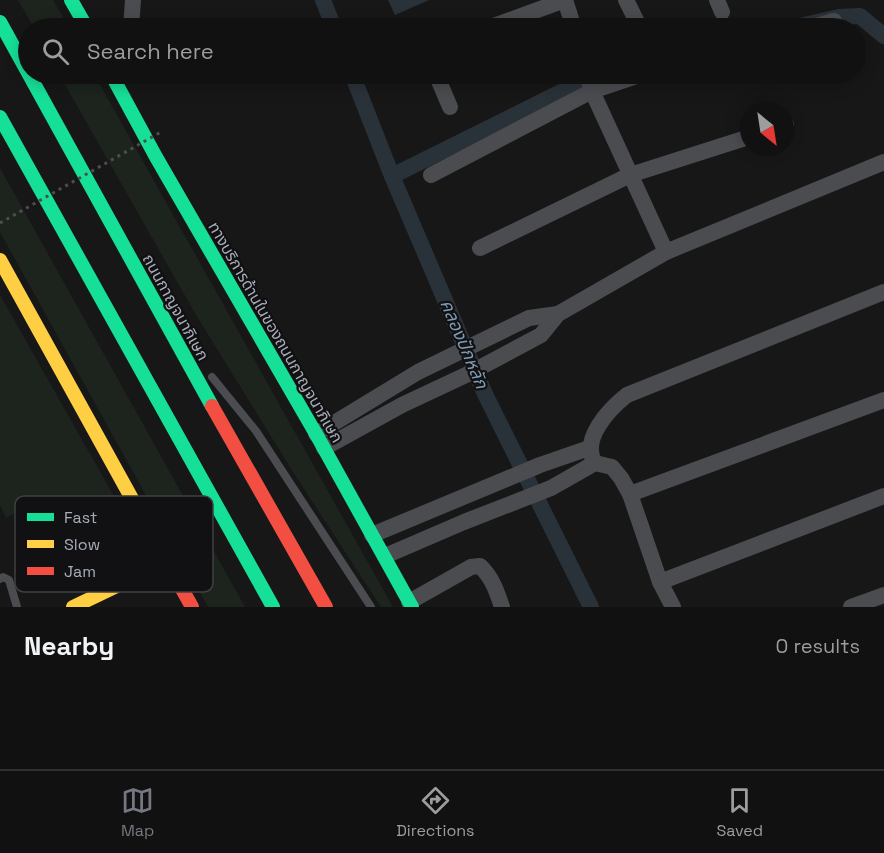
<!DOCTYPE html>
<html lang="en">
<head>
<meta charset="utf-8">
<style>
	:root { --surface:#111; --page:#1e1f1f; --text:#f1f3f6; --muted:#9c9d9f; --line:#303131; --accent:#757880 }
	body { margin:0; font-family:"Space Grotesk","Noto Sans Thai",sans-serif; background:var(--page); color:var(--text) }
	.compass { position:absolute; left:740px; top:102px; width:54px; height:54px; border-radius:50%; background:var(--surface); box-shadow:0 3px 15px #0003; rotate:150deg }
	.list { margin:0; padding:0; list-style:none }
	h2 { display:flex; justify-content:space-between; align-items:center; height:78px; margin:0; padding:0 24px; font-size:26px }
	h2 small { font-size:20px; font-weight:400; color:var(--muted) }
	.icon { flex:none; width:33px; height:33px; fill:none; stroke:currentColor; stroke-width:2; stroke-linecap:round; stroke-linejoin:round }
	.map { position:relative; flex:none; width:884px; height:607px; overflow:hidden }
	.search { position:absolute; background:var(--surface); box-shadow:0 3px 15px #0003; left:18px; right:18px; top:18px; height:66px; display:flex; align-items:center; gap:15px; box-sizing:border-box; padding:0 21px; border-radius:33px; color:var(--muted); font-size:22px }
	.sheet { height:162px; background:var(--surface) }
	nav { display:flex; justify-content:space-around; align-items:center; box-sizing:border-box; height:84px; border-top:2px solid var(--line); background:var(--surface); font-size:16px; color:var(--muted) }
	nav a { display:grid; justify-items:center; gap:3px }
	nav .on { color:var(--accent) }
	.map>svg:first-child { display:block }
</style>
</head>
<body>
<div class="map">
<svg width="884" height="607" viewBox="0 0 884 607">
	<rect width="100%" height="100%" fill="#171717"/>
	<g fill="#1d241e">
		<polygon points="18,0 53,0 69,28 34,28"/>
		<polygon points="59,74 94,74 393,607 381,607 293,472 196,315"/>
		<polygon points="0,168 245,607 208,607 0,232"/>
		<polygon points="0,295 137,537 135,550 128,559 62,581 50,546 36,550 15,513 6,518 0,505"/>
	</g>
	<polygon fill="#2a3239" points="388,0 429,0 395,15"/>
	<g fill="none" stroke-linecap="round" stroke-linejoin="round">
		<g stroke="#2a3239" stroke-width="16">
			<polyline points="323,0 334,28"/>
			<polyline points="791,28 839,17 860,16 884,36"/>
			<polyline points="352,74 392,176 485,394 591,607"/>
			<polyline points="392,176 569,88 604,74"/>
		</g>
		<g stroke="#4b4c50" stroke-width="8">
			<polyline points="212,377 256,431 371,607"/>
			<polyline points="0,579 3,577 9,580 17,607"/>
		</g>
		<g stroke="#4b4c50" stroke-width="16">
			<polyline points="626,0 640,28"/>
			<polyline points="717,0 722,12"/>
			<polyline points="131,28 133,0"/>
			<polyline points="488,28 565,0 574,28"/>
			<polyline points="810,28 834,21"/>
			<polyline points="436,74 450,107"/>
			<polyline points="587,74 592,91 666,252"/>
			<polyline points="785,125 786,125"/>
			<polyline points="431,175 592,91 643,74"/>
			<polyline points="480,248 630,175 749,137"/>
			<polyline points="316,434 418,372 529,318 558,314"/>
			<polyline points="324,448 402,405 468,374 541,335 558,314 666,252 884,162"/>
			<path d="M595 463C580 440 609 409 627 395L884 292"/>
			<polyline points="630,494 884,400"/>
			<polyline points="372,535 540,465 589,448"/>
			<polyline points="385,556 464,522 551,488 595,463 612,467 621,478 630,494 660,582 673,607"/>
			<polyline points="660,582 884,496"/>
			<path d="M409 602 471 567 480 566C492 577 497 592 502 607"/>
			<polyline points="851,607 884,595"/>
		</g>
		<g stroke="#16e098" stroke-width="14">
			<polyline points="71,0 87,28"/>
			<polyline points="0,22 212,406"/>
			<polyline points="111,74 156,157 316,434 412,607"/>
			<polyline points="0,117 273,607"/>
		</g>
		<g stroke="#ffcf43" stroke-width="14">
			<polyline points="0,260 136,506"/>
			<polyline points="73,607 167,562"/>
		</g>
		<g stroke="#f24e42" stroke-width="14">
			<polyline points="212,406 326,607"/>
			<polyline points="136,506 192,607"/>
		</g>
		<polyline stroke="#4d4e52" stroke-width="3" stroke-dasharray="3 4.5" stroke-linecap="butt" points="0,223 161,132"/>
	</g>
	<g text-anchor="middle" stroke-width="4.5" stroke-linejoin="round" paint-order="stroke">
		<g font-size="16" fill="#a8adb8" stroke="#111113">
			<text transform="translate(176 307) rotate(61)" y="6">ถนนกาญจนาภิเษก</text>
			<text transform="translate(276 332) rotate(60)" y="6">ทางบริการด้านในของถนนกาญจนาภิเษก</text>
		</g>
		<g font-size="18" font-style="italic" fill="#7f9bb3" stroke="#111113">
			<text transform="translate(464 344) rotate(67)" y="6">คลองปักหลัก</text>
		</g>
	</g>
	<rect x="15" y="496" width="198" height="96" rx="9" fill="#111113" stroke="#3e4045" stroke-width="1.5"/>
	<rect x="27" y="513" width="27" height="8" fill="#16e098"/>
	<rect x="27" y="540" width="27" height="8" fill="#ffcf43"/>
	<rect x="27" y="567" width="27" height="8" fill="#f24e42"/>
	<g font-size="16" fill="#a8adb8">
		<text x="64" y="523">Fast</text>
		<text x="64" y="550">Slow</text>
		<text x="64" y="577">Jam</text>
	</g>
</svg>
<svg class="compass" viewBox="-18 -18 36 36"><path d="M0-13l5 13h-10z" fill="#e53935"/><path d="M0 13l5-13h-10z" fill="#9c9d9f"/></svg>
<div class="search"><svg class="icon" aria-label="search" viewBox="0 0 24 24"><circle cx="10" cy="10" r="6"/><path d="M15 15l6 6"/></svg>Search here</div>
</div>
<section class="sheet">
<h2>Nearby<small>0 results</small></h2>
<ul class="list">
</ul>
</section>
<nav>
<a class="on"><svg class="icon" aria-label="map" viewBox="0 0 24 24"><path d="M3 6l6-2 6 2 6-2v14l-6 2-6-2-6 2zM9 4v14M15 6v14"/></svg>Map</a>
<a><svg class="icon" aria-label="directions" viewBox="0 0 24 24"><path d="M12 3l9 9-9 9-9-9zM9 14v-3h6M13 9l2 2-2 2"/></svg>Directions</a>
<a><svg class="icon" aria-label="saved" viewBox="0 0 24 24"><path d="M7 4h10v16l-5-4-5 4z"/></svg>Saved</a>
</nav>
</body>
</html>
